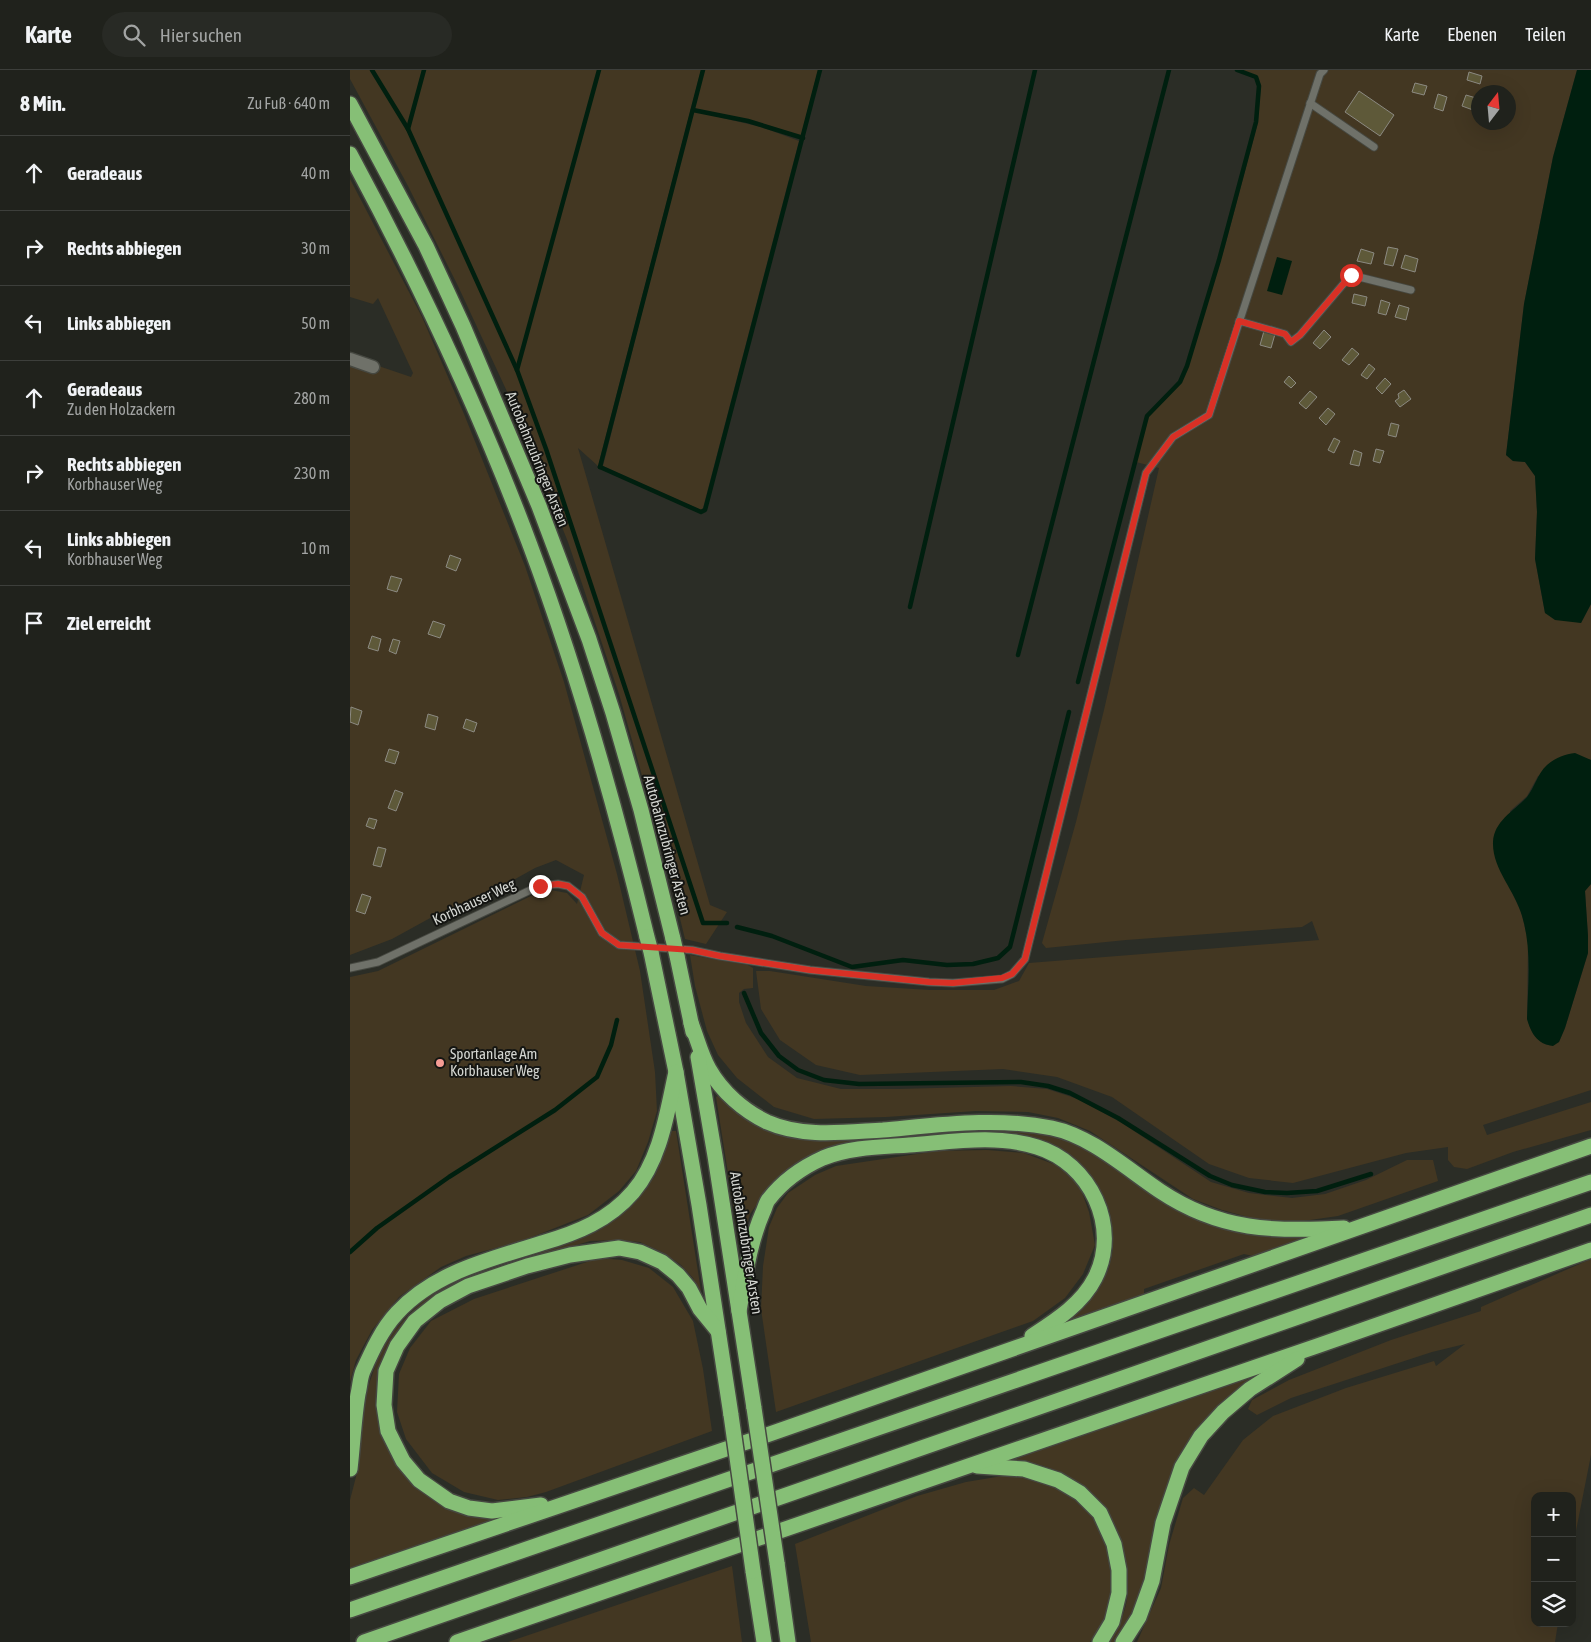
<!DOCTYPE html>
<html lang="de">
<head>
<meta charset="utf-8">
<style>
	:root { --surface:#20221c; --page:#282a25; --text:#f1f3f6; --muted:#a2a4a3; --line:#3d3f3b }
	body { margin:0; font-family:"Asap Condensed",sans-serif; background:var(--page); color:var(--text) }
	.controls { position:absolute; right:15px; bottom:15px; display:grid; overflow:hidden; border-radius:10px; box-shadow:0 5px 20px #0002 }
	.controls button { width:45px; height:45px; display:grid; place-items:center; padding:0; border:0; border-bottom:1px solid var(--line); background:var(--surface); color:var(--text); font:25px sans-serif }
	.compass { position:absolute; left:1121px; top:15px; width:45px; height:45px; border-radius:50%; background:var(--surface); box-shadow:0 5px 20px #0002; rotate:16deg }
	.stop { position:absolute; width:15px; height:15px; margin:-11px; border:4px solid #d93025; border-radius:50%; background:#fff }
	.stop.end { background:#d93025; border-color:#fff; box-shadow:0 1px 5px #0008 }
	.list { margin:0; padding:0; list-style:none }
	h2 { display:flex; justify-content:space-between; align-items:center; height:65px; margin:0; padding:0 20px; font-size:21px }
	h2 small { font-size:16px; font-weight:400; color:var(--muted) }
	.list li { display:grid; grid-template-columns:32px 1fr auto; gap:15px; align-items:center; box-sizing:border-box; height:75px; padding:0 20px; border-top:1px solid var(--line) }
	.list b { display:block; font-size:19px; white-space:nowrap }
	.list p { margin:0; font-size:16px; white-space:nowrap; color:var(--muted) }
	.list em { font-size:16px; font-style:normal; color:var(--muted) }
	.icon { flex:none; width:28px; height:28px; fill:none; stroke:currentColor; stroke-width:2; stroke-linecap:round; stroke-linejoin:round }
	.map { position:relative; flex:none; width:1241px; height:1572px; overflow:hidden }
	header { display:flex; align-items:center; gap:30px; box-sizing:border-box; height:70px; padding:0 25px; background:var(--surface); border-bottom:1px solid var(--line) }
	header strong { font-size:24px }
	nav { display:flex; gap:28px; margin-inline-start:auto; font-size:18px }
	.search { width:350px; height:45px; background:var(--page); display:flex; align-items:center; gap:12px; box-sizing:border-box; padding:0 18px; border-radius:28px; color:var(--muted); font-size:19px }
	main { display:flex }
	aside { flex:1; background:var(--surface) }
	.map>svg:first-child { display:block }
</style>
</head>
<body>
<header>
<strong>Karte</strong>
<div class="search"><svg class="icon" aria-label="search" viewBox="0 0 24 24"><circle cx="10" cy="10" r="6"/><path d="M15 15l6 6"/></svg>Hier suchen</div>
<nav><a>Karte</a><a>Ebenen</a><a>Teilen</a></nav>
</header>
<main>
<aside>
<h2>8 Min.<small>Zu Fuß · 640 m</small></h2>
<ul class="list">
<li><svg class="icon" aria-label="ahead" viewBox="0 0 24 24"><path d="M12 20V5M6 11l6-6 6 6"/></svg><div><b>Geradeaus</b></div><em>40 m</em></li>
<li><svg class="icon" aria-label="right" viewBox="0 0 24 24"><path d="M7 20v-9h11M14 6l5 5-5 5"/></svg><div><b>Rechts abbiegen</b></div><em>30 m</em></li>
<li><svg class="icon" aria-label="left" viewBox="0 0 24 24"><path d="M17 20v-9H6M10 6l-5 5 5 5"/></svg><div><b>Links abbiegen</b></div><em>50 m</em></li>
<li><svg class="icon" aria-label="ahead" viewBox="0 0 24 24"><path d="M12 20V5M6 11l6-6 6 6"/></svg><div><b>Geradeaus</b><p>Zu den Holzackern</p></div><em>280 m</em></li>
<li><svg class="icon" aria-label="right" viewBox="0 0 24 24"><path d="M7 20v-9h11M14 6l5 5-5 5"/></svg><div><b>Rechts abbiegen</b><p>Korbhauser Weg</p></div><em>230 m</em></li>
<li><svg class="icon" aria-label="left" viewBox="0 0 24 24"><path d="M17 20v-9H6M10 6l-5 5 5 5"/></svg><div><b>Links abbiegen</b><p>Korbhauser Weg</p></div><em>10 m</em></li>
<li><svg class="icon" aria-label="arrive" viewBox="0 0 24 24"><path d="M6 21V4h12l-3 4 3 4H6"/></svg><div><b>Ziel erreicht</b></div></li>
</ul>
</aside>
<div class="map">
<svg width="1241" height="1572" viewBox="0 0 1241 1572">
	<rect width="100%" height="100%" fill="#2b2d26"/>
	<g fill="#433722" fill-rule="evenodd">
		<polygon points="0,0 72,0 58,55 59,56 75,0 351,0 248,396 228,378 360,835 377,842 356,874 335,869 315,787 269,624 218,472 160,328 108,216 58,116 0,9"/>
		<polygon points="354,0 468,0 451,66 414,54 344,39"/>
		<path d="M891 0H1227L1203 87 1174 234 1156 385 1163 391 1175 392 1185 406 1187 442 1185 489 1195 543 1231 553 1241 534V690L1239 689 1188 706 1177 726 1160 741V818L1172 844 1178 872 1177 949C1181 961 1185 970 1197 975L1209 972 1215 958 1238 883V866L1235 821 1241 814V1020L1133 1055 1137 1065 1241 1032V1060L1163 1082 1117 1099 1104 1097 1098 1090V1077L1056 1083 943 1113 899 1108 859 1094 762 1027 707 1007 653 999 510 1005 466 995 430 970 411 939 406 901H420L516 916 580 920H644L669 911 679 893 969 870 962 851 952 857 776 870 696 878 692 873 726 752 754 640 809 398 786 392 799 346 831 312 838 295 875 176 908 52 911 15 907 7ZM1128 22H1158V52H1128Z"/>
		<polygon points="343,41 411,57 449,71 353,438 351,440 253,396"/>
		<polygon points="0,109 72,247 114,344 175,496 214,612 267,804 290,901 305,1002 307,1041 298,1072 286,1101 269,1121 238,1145 172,1171 116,1186 91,1197 49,1227 22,1260 6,1290 0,1312 0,907 28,901 195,819 217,823 227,834 234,805 206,790 185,798 100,845 93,841 42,869 0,885 0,288 8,289 61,307 63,303 28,228 23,234 0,227"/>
		<polygon points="340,885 398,895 403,898 403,918 394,919 389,923 389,932 396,953 418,987 447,1008 491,1019 548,1019 661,1016 697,1019 728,1029 772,1053 861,1112 899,1123 942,1128 975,1124 1016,1110 1057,1090 1083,1090 1088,1111 988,1146 946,1152 909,1150 872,1140 843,1129 740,1061 708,1048 678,1042 626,1041 536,1047 464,1049 424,1037 387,1008 368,985 357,961 345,916"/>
		<path d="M369 1025C384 1043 402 1054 424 1061L644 1058 676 1060 707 1066 728 1074 769 1099 832 1143 870 1158 917 1167H950L952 1169 903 1186 894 1184 794 1219V1224L715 1251 737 1233 750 1217 759 1198 763 1179 762 1159 760 1143 754 1127 737 1102 710 1078 691 1071 642 1062 510 1070 473 1079 444 1096 420 1116 400 1144 392 1173H389L366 1027Z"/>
		<polygon points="322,1061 326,1061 351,1221 349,1220 343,1208 331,1195 314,1183 290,1172 267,1170 240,1171 122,1207 95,1219 79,1230 64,1243 28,1336 30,1358 41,1382 53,1401 69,1420 103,1440 150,1447 150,1448 0,1500 0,1430 8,1399 13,1342 18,1317 29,1285 44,1261 57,1246 77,1227 109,1209 201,1179 248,1161 271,1144 291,1125 305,1106"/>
		<polygon points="637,1080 674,1083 706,1095 729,1114 739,1142 745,1175 733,1204 715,1228 683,1251 426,1342 411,1239 413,1196 419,1157 427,1138 438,1123 465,1105 486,1096 587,1081"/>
		<polygon points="249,1188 272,1190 299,1198 323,1217 343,1251 353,1299 362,1361 196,1422 177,1427 148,1430 114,1422 82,1403 56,1369 47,1342 49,1304 60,1278 81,1251 124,1229"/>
		<polygon points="1241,1189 1241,1385 1222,1481 1222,1426 1185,1426 1185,1553 1208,1553 1205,1572 787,1572 811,1518 819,1475 833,1428 844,1418 854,1425 893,1370 923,1346 996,1318 1084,1291 1086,1296 1115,1274 1082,1282 941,1328 907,1345 898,1339 902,1330 939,1310 1041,1270 1131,1241 1131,1237"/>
		<path d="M906 1303 907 1305C865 1335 831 1369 816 1420 807 1447 804 1474 797 1502 791 1526 780 1550 767 1572H760C767 1559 775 1544 777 1529 784 1478 752 1416 702 1399 688 1393 672 1392 657 1392L656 1390Z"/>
		<path d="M652 1406C662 1406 673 1405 683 1407 710 1413 751 1447 758 1474 760 1482 759 1492 760 1500 763 1526 757 1552 740 1572H461L445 1474 567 1426 616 1412Z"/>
		<polygon points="382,1496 392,1572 158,1572"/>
	</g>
	<g fill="#001f0f">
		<polygon points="1227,0 1241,0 1241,534 1231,553 1205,550 1195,543 1185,489 1187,442 1185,406 1175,392 1163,391 1156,385 1174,234 1203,87"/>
		<polygon points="927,187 942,191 932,225 917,221"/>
		<path d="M1225 683 1241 690V814L1235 821 1238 866V883L1215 958 1209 972 1203 976C1187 974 1181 963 1177 949 1178 914 1182 879 1172 846 1165 820 1142 799 1143 772 1144 751 1164 741 1177 727 1185 717 1187 704 1197 695 1205 688 1215 684 1225 683Z"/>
	</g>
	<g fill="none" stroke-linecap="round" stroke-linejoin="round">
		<g stroke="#001f0f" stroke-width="4.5">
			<polyline points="22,0 58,59 167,300 196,379 353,853 377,853"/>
			<polyline points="343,40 398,51 453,68"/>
			<polyline points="58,59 74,0"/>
			<polyline points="167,300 249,0"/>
			<polyline points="250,397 351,442 355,440 470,0"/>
			<polyline points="250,397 353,0"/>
			<polyline points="560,537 685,0"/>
			<polyline points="668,585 819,0"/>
			<polyline points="728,612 797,346 830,312 837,296 869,190 906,52 909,16 906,7 887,0"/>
			<polyline points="387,857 422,866 502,897 553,890 597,895 623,894 648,888 660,877 719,642"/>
			<polyline points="394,923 411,963 429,986 448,1000 474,1010 509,1014 671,1012 698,1016 720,1023 768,1048 860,1106 882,1115 915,1122 937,1123 967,1121 1021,1104"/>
			<polyline points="0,1182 27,1158 99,1107 205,1040 247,1007 261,975 267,950"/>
		</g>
	</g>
	<g fill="#5e5939" stroke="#8c8a82">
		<polygon points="1119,2 1132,6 1130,14 1117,10"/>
		<polygon points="1065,13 1077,16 1074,25 1062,22"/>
		<polygon points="1009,21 1044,45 1030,66 995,42"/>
		<polygon points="1088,24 1097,27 1093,41 1084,38"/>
		<polygon points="1116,25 1126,28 1123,40 1112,36"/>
		<polygon points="1038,177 1048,179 1043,196 1034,194"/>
		<polygon points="1011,179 1024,183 1021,194 1007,191"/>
		<polygon points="1055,185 1068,189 1065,202 1051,198"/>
		<polygon points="1004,224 1017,227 1015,236 1002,233"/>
		<polygon points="1031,230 1040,233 1036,245 1028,243"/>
		<polygon points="1049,235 1059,238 1056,250 1045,247"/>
		<polygon points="974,260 981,267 970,279 963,273"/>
		<polygon points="914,261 925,264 921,278 910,275"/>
		<polygon points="1002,278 1009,284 999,295 992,290"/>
		<polygon points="1019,294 1025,299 1017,309 1011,305"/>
		<polygon points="939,306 946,313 941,318 934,312"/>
		<polygon points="1035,308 1041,314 1032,324 1026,318"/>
		<polygon points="1054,320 1061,329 1050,337 1045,331 1049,328 1048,324"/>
		<polygon points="960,321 967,327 956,339 949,333"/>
		<polygon points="978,338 985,344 976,355 969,348"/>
		<polygon points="1041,353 1049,355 1046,367 1038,365"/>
		<polygon points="984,368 990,371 984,383 978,380"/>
		<polygon points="1026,379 1034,381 1030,393 1023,391"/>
		<polygon points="1004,380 1012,383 1009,396 1000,394"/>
		<polygon points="100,485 111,489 106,501 96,497"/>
		<polygon points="41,506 52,509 47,522 37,519"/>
		<polygon points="83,551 95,555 90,568 78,564"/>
		<polygon points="22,566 31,569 28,581 18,578"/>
		<polygon points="43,569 50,571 46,584 39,581"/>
		<polygon points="1,637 12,641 8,655 0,652"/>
		<polygon points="78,644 88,647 85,660 75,657"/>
		<polygon points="116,649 127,653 124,662 113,658"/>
		<polygon points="39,679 49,682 45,694 35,691"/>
		<polygon points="45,720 53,723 46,741 38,738"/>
		<polygon points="19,748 27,750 24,759 16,756"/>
		<polygon points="28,777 36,779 31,797 23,795"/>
		<polygon points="12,824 21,827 15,844 6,841"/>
	</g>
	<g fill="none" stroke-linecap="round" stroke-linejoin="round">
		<defs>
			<g id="lane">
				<polyline points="960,33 1024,77"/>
				<polyline points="889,251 935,264 941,272 950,265 1001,205 1061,220"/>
				<polyline points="0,898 28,892 189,816 208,814 218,816 232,827 252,863 269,875 342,880 370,886 460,900 579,912 603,913 652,909 662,904 675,889 796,403 823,367 859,345 970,4 974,0"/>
			</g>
			<polyline id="street" points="0,289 23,297"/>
			<g id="highway">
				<polyline points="0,34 76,176 113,256 189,436 239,569 263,643 291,740 323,869"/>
				<path d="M0 84C68 210 130 341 180 475 228 603 265 735 297 867"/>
				<polyline points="301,882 326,1002 349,1135 381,1345"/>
				<polyline points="327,886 343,962"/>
				<path d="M341 953C347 968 351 985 359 999 372 1022 394 1041 417 1052 453 1068 495 1062 533 1060 589 1055 647 1047 702 1058 741 1066 777 1099 810 1121 870 1161 924 1162 994 1158"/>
				<polyline points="348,987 365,1086 404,1338"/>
				<path d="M389 1241C395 1208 399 1174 413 1142 415 1138 416 1132 419 1129 433 1111 453 1097 473 1088 500 1077 531 1077 559 1075 601 1072 646 1064 687 1077 740 1093 771 1157 745 1208 732 1234 705 1251 682 1266"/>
				<polyline points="627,1396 674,1399 708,1410 730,1423 750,1443 764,1474 769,1500 769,1523 762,1552 750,1572"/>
				<path d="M0 1399C3 1374 4 1348 8 1324 10 1316 10 1308 13 1301 22 1281 32 1259 47 1243 84 1202 142 1189 192 1173 227 1163 259 1150 283 1122 311 1089 317 1042 326 1002"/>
				<polyline points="191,1435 142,1441 119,1438 99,1431 69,1410 53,1391 38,1361 34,1335 36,1301 47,1276 65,1251 90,1231 118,1216 177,1196 220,1185 269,1178 290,1182 312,1192 328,1205 339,1218 350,1239 368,1261"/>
				<polyline points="427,1493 438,1572"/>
				<polyline points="403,1501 414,1572"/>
				<polyline points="0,1507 414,1366 1241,1076"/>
				<polyline points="0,1540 1241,1112"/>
				<polyline points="14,1572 1241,1145"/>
				<polyline points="107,1572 967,1276 1241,1180"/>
				<polyline points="773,1572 789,1547 802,1511 813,1453 832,1397 851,1366 873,1342 900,1319 947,1289"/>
			</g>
		</defs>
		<use href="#lane" stroke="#464841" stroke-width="9"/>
		<use href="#street" stroke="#464841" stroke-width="15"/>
		<use href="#highway" stroke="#464841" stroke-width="18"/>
		<use href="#lane" stroke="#6f7169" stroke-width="7"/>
		<use href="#street" stroke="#6f7169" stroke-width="12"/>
		<use href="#highway" stroke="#86bf76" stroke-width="15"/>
		<defs>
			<g id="highway-bridge">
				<polyline points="297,867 301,882"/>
				<polyline points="323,869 327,886"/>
				<polyline points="404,1338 427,1493"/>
				<polyline points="381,1345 403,1501"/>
			</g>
		</defs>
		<use href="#highway-bridge" stroke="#464841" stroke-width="18" stroke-linecap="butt"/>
		<use href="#highway-bridge" stroke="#86bf76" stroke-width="15"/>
	</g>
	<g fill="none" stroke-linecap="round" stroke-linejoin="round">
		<polyline stroke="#d93025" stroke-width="6" points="190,816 208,814 218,816 232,827 252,863 269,875 342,880 370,886 460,900 579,912 603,913 652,908 662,904 675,889 796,403 823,367 859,345 889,251 935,264 941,272 950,265 1001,205"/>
	</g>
	<circle fill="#f59c94" stroke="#141512" stroke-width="2" cx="90" cy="993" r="5"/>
	<g text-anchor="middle" stroke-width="4" stroke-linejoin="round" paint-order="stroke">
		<g font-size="15" fill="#d4d6d1" stroke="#141512">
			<text transform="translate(187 389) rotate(68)" y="5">Autobahnzubringer Arsten</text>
			<text transform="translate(317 775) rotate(75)" y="5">Autobahnzubringer Arsten</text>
			<text transform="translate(124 832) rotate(-25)" y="5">Korbhauser Weg</text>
			<text transform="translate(396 1173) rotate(81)" y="5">Autobahnzubringer Arsten</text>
		</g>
		<g font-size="15" fill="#d4d6d1" stroke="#141512" text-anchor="start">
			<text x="100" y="989">Sportanlage Am<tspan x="100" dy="17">Korbhauser Weg</tspan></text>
		</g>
	</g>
</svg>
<div class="controls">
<button>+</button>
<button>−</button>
<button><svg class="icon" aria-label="layers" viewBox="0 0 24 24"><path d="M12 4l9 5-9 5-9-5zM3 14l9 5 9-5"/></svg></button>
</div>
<svg class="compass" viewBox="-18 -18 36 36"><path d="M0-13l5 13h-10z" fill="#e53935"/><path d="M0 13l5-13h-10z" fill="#a2a4a3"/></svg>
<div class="stop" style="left:1001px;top:205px"></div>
<div class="stop end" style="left:190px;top:816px"></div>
</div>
</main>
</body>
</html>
